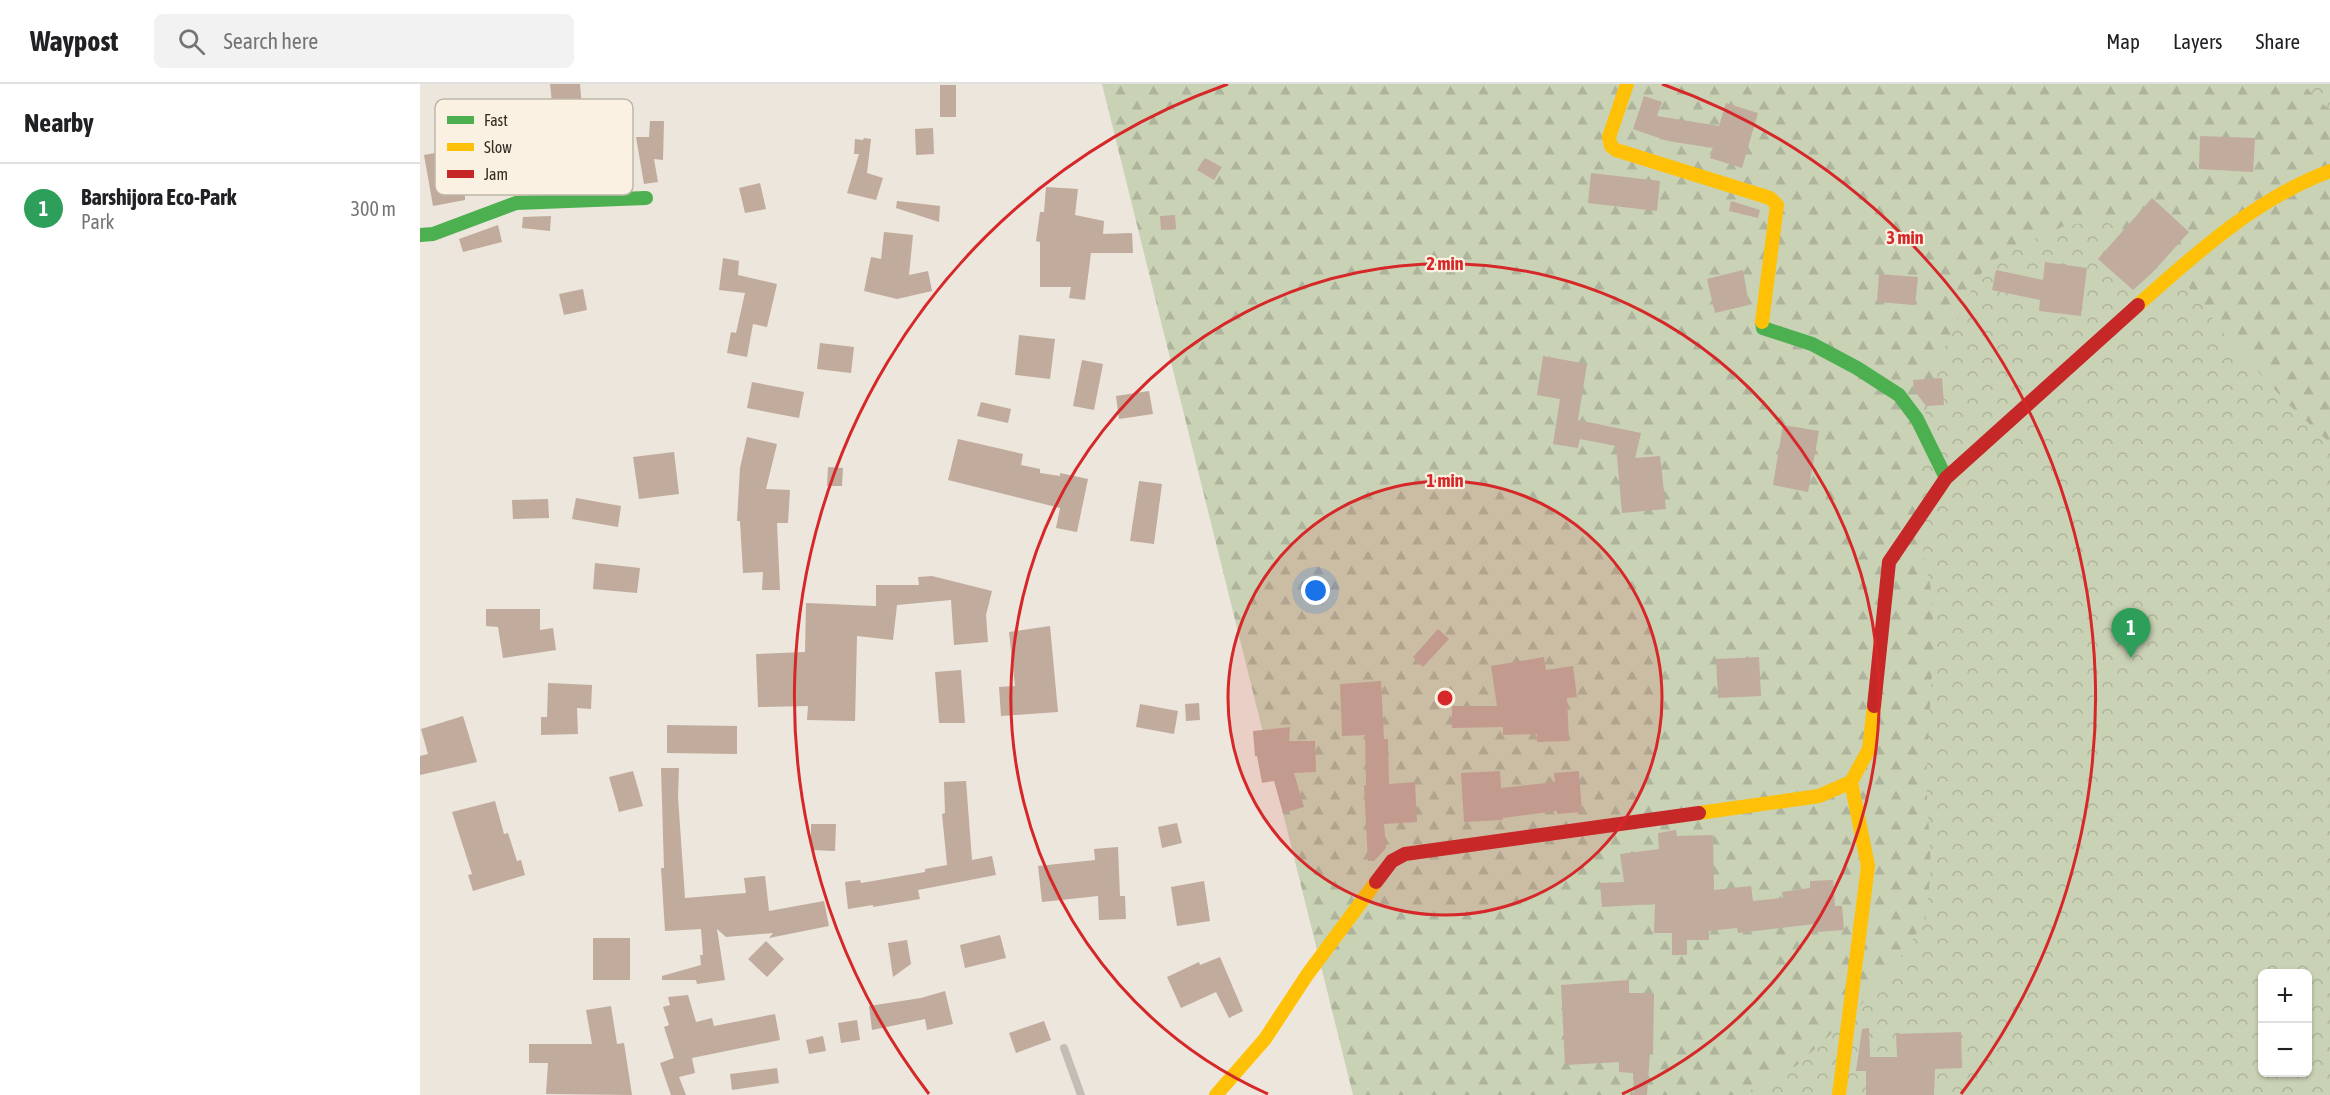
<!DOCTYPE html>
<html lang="en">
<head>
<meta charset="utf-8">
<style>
	:root { --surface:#fff; --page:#f2f2f2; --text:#202124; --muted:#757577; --line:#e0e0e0; --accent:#1a73e8 }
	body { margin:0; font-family:"Asap Condensed",sans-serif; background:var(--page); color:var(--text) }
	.controls { position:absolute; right:18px; bottom:18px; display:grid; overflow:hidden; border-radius:9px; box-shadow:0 2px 4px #0004 }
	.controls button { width:54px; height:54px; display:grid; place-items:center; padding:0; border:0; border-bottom:2px solid var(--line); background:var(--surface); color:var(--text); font:30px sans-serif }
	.you { position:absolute; left:896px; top:507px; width:21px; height:21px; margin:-15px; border:4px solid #fff; border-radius:50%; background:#1a73e8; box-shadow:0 0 0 9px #1a73e833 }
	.badge { display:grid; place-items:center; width:39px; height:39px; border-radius:50%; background:var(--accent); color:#fff; font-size:20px; font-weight:700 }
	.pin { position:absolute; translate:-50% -50px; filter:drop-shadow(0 2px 3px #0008) }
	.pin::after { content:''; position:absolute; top:32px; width:21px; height:18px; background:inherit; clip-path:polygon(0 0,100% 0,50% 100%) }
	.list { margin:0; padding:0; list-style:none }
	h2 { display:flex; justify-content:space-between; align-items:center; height:78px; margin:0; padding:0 24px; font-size:26px }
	h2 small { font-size:20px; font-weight:400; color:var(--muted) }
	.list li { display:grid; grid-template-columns:39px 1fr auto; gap:18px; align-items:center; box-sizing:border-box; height:90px; padding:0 24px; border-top:2px solid var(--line) }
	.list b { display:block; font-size:22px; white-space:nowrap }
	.list p { margin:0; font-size:20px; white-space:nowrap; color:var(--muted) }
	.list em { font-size:20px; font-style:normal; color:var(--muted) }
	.icon { flex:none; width:33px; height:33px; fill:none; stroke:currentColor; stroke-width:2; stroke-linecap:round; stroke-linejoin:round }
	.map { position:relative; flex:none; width:1910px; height:1011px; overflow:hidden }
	header { display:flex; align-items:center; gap:36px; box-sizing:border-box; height:84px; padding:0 30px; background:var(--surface); border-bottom:2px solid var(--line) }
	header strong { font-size:28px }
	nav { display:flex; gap:33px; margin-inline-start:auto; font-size:21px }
	.search { width:420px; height:54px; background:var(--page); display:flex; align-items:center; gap:15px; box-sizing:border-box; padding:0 21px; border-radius:9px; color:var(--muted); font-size:22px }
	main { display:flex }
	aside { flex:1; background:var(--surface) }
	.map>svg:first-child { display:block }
</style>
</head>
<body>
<header>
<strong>Waypost</strong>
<div class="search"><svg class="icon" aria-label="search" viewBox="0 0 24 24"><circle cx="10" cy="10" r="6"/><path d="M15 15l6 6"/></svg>Search here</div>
<nav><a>Map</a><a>Layers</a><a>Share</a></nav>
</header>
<main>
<aside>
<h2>Nearby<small></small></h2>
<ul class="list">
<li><span class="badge" style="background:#2e9e5b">1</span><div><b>Barshijora Eco-Park</b><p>Park</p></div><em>300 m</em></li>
</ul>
</aside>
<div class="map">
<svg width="1910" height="1011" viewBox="0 0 1910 1011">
	<defs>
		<pattern id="forest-firs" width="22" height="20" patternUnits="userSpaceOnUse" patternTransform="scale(1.5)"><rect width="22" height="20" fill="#cad2b5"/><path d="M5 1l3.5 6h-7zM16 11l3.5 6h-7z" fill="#aeb49c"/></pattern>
		<pattern id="park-crowns" width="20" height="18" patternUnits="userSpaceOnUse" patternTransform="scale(1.5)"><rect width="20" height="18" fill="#cad2b5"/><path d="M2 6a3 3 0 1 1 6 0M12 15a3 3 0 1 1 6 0" fill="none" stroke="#aeb49c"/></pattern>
	</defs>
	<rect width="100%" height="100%" fill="#ece6dc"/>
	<path fill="url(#forest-firs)" fill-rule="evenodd" d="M682 0H1910V1011H933ZM1842 890H1888V988H1842Z"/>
	<g fill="url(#park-crowns)" fill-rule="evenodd">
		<polygon points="1883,0 1910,0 1910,25 1901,19"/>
		<path d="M1682 136 1718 154 1755 185 1808 255 1868 320 1910 359V1011H1327L1334 1003 1376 982 1436 927 1487 865 1506 834 1511 783 1506 695 1514 551 1511 505 1503 464 1500 388 1504 335 1518 278 1549 210 1567 180 1608 158 1644 142ZM1842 890H1888V988H1842Z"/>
	</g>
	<g fill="#c0ab9d">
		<polygon points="130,0 160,0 162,24 133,27"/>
		<rect x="520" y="1" width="16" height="32"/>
		<polygon points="1224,12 1242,18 1237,32 1299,42 1306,19 1338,29 1322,84 1290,74 1293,64 1248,57 1213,45"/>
		<polygon points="230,37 244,37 243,76 234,75 238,98 224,100 216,53 229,53"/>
		<polygon points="513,44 514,70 496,71 495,45"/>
		<polygon points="1780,52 1835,54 1833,88 1779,85"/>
		<polygon points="444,54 451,55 447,89 463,94 456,116 427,109 439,70 434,70 435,55 443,56"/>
		<polygon points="62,60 71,109 45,110 45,116 13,122 4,71"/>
		<polygon points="785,74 802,83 794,96 777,86"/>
		<polygon points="1171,89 1240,97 1237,127 1168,119"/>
		<polygon points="340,99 346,125 325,129 319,104"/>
		<polygon points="626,103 658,105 655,131 684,137 683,150 712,149 713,169 671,169 665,216 649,214 651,203 620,203 620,158 616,157 620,128 624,128"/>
		<polygon points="1732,114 1769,148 1732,189 1713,206 1678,175"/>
		<polygon points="477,117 520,122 519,138 476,124"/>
		<polygon points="1311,117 1340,126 1338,134 1309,127"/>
		<polygon points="755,131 756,145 741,146 740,132"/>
		<polygon points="131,132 130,147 102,144 103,133"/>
		<polygon points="78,141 82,158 43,168 39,155"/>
		<polygon points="464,148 493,151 489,191 508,187 512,207 477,215 444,207 451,173 461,175"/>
		<polygon points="303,174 319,177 318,191 357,200 347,243 333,240 327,273 307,269 311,248 316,249 325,209 299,206"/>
		<polygon points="1625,178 1667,184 1661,232 1619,227 1620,216 1572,206 1576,186 1623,196"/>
		<polygon points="1323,186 1329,221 1295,229 1287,195"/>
		<polygon points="1459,190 1498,193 1495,221 1457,218"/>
		<polygon points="163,205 167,226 144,231 139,210"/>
		<polygon points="599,251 635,255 630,295 595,291"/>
		<polygon points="400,259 434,263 431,289 397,285"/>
		<polygon points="1123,272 1167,280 1158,336 1221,349 1215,374 1240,372 1246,425 1202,429 1196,362 1160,355 1158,364 1133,360 1140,315 1117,311"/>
		<polygon points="662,276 683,280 674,326 653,322"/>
		<polygon points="1522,294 1524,321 1506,322 1494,306 1493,296"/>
		<polygon points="332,298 384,308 379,334 327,324"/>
		<polygon points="729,307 733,330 699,335 696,312"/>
		<polygon points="561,318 591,325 588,339 557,332"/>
		<polygon points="1363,341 1399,347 1388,408 1353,401"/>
		<polygon points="327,353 357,360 346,405 370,406 368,439 357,439 360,506 342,506 343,488 323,489 320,437 317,437 320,384"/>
		<polygon points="538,355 603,370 601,381 620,385 620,389 640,392 640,389 668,395 657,448 636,444 640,424 528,396"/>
		<polygon points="254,368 259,410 219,415 213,373"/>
		<polygon points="408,383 423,384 422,402 407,402"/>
		<polygon points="719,397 742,400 734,460 710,457"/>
		<polygon points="156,414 201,422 198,443 152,435"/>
		<polygon points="128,415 129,434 93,435 92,416"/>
		<polygon points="175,479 220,484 217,509 173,505"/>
		<polygon points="512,492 572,507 566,531 568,558 534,561 531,516 477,521 473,556 437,552 435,637 387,636 388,622 338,623 336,570 385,568 386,519 456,522 456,501 499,501 498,493"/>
		<polygon points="66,525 120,525 120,546 133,544 136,566 83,574 78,543 66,542"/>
		<polygon points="630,542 638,628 581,632 579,603 595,602 589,548"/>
		<polygon points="1018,545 1029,555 1003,583 993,573"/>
		<polygon points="1124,573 1126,586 1153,582 1157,613 1147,614 1149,657 1117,658 1117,650 1083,651 1083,643 1032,644 1032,622 1077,622 1071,582"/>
		<polygon points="1339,573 1341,612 1298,614 1296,575"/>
		<polygon points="541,586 545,639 519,639 515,588"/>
		<polygon points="961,597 964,655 968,655 969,700 995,698 997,738 964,740 966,764 954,777 948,777 944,701 946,701 945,651 922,652 920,600"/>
		<polygon points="128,599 172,601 171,625 157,624 158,650 121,651 121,633 127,633"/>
		<polygon points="779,619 780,636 766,637 765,620"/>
		<polygon points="720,620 758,627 754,650 716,643"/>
		<polygon points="43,632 57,678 0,691 0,672 8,670 1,645"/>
		<polygon points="247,641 317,642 317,670 247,669"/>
		<polygon points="870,643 869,657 895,657 896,688 874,689 884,723 863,729 854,697 842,699 837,672 835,672 833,647"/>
		<polygon points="241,684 259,684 258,713 265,814 326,809 324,794 345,792 349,827 404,817 409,842 349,854 353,849 306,853 297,845 305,896 277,900 276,896 242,896 242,892 281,881 280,871 283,871 281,845 245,847 241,784 244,784"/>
		<polygon points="213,687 223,722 199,728 189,693"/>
		<polygon points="1080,687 1081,704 1135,698 1134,689 1159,687 1162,728 1137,730 1137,727 1083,734 1083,736 1044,738 1041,689"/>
		<polygon points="546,697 552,776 572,772 576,791 498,806 500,815 453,823 453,821 428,825 425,798 440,796 441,799 505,788 505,785 527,781 522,730 525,729 524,698"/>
		<polygon points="75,717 84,750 88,749 97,777 101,776 105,791 53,807 48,791 52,790 32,728"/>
		<polygon points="757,739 762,759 742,764 738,743"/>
		<polygon points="391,740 416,740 415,767 391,766"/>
		<polygon points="1256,746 1257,752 1293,751 1294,806 1331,802 1333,817 1363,814 1362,808 1390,804 1390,797 1413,796 1415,822 1422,822 1424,846 1395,848 1395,840 1318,849 1317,844 1289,847 1289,856 1267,856 1267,871 1252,871 1252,849 1234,849 1235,820 1182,823 1180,799 1204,798 1200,770 1239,765 1238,749"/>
		<polygon points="698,763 700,812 705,812 706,835 679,836 678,812 622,818 618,782 675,776 674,765"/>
		<polygon points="784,797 790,837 757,842 751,803"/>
		<polygon points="580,851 586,874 545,884 540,861"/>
		<rect x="173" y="854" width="37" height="42"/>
		<polygon points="487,856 491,880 473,893 468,859"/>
		<polygon points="346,857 364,875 347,893 328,875"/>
		<polygon points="800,873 823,927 809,934 796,908 761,924 747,893 779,878 780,881"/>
		<polygon points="1209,896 1209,909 1234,909 1233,969 1230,969 1227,1011 1214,1011 1213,989 1199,988 1199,978 1145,981 1141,901"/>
		<polygon points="525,907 533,940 507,946 505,935 452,946 449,922 501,914"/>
		<polygon points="268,911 276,938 292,934 294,942 355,930 360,956 272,974 275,989 259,993 266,1011 251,1011 240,979 254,974 244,943 249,941 243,923 250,921 248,913"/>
		<polygon points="191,922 197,960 204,959 212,1011 126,1010 128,979 109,979 109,960 172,960 166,926"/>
		<polygon points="437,936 440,956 421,959 418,939"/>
		<polygon points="624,937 631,956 596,969 589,949"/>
		<polygon points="1449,944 1450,973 1477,973 1476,950 1541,948 1542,984 1515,985 1514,1011 1446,1011 1446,987 1436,987 1442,945"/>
		<polygon points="403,952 406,967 389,970 386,956"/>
		<polygon points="357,984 359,999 312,1006 310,990"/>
	</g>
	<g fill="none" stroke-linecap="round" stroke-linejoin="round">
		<polyline stroke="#c4bdb5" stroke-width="8" points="644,964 661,1011"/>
		<g stroke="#4caf50" stroke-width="14">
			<polyline points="0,151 13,150 96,119 226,114"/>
			<polyline points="1342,238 1343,244 1392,260 1437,284 1479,311 1497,335 1526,394"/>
		</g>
		<g stroke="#ffc107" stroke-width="14">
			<polyline points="1207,0 1189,53 1191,62 1196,66 1350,114 1357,121 1342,238"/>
			<path d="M1718 221C1776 169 1837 114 1910 87"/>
			<polyline points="1279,729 1399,712 1431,698"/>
			<polyline points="796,1011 845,955 887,891 956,798"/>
			<polyline points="1419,1011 1448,782 1431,698 1449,665 1454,622"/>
		</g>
		<g stroke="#c62828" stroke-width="14">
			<polyline points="1454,622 1469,478 1526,394 1718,221"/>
			<polyline points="956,798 972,777 985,770 1279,729"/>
		</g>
	</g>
	<circle cx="1025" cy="614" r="217" fill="#d62828" fill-opacity=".12"/>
	<g fill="none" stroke="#d62828" stroke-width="3">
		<circle cx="1025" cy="614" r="217"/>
		<path d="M848 1010A434 434 0 1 1 1202 1010"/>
		<path d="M509 1010A651 651 0 0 1 808 0M1242 0A651 651 0 0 1 1541 1010"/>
	</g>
	<rect x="15" y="15" width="198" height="96" rx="9" fill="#faf1e2" stroke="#bfb6a9" stroke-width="1.5"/>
	<rect x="27" y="32" width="27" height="8" fill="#4caf50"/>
	<rect x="27" y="59" width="27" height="8" fill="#ffc107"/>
	<rect x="27" y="86" width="27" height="8" fill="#c62828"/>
	<g font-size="16" fill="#342b24">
		<text x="64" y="42">Fast</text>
		<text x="64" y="69">Slow</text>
		<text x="64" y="96">Jam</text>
	</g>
	<circle cx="1025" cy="614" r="9" fill="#d62828" stroke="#faf1e2" stroke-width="3"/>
	<g font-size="18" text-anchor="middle" font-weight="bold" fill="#d62828" stroke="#faf1e2" stroke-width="4.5" stroke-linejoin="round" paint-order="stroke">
		<text x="1485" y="160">3 min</text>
		<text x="1025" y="186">2 min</text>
		<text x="1025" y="403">1 min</text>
	</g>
</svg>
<div class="controls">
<button>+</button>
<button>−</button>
</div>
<div class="you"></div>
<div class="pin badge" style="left:1711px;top:574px;background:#2e9e5b">1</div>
</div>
</main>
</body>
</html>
